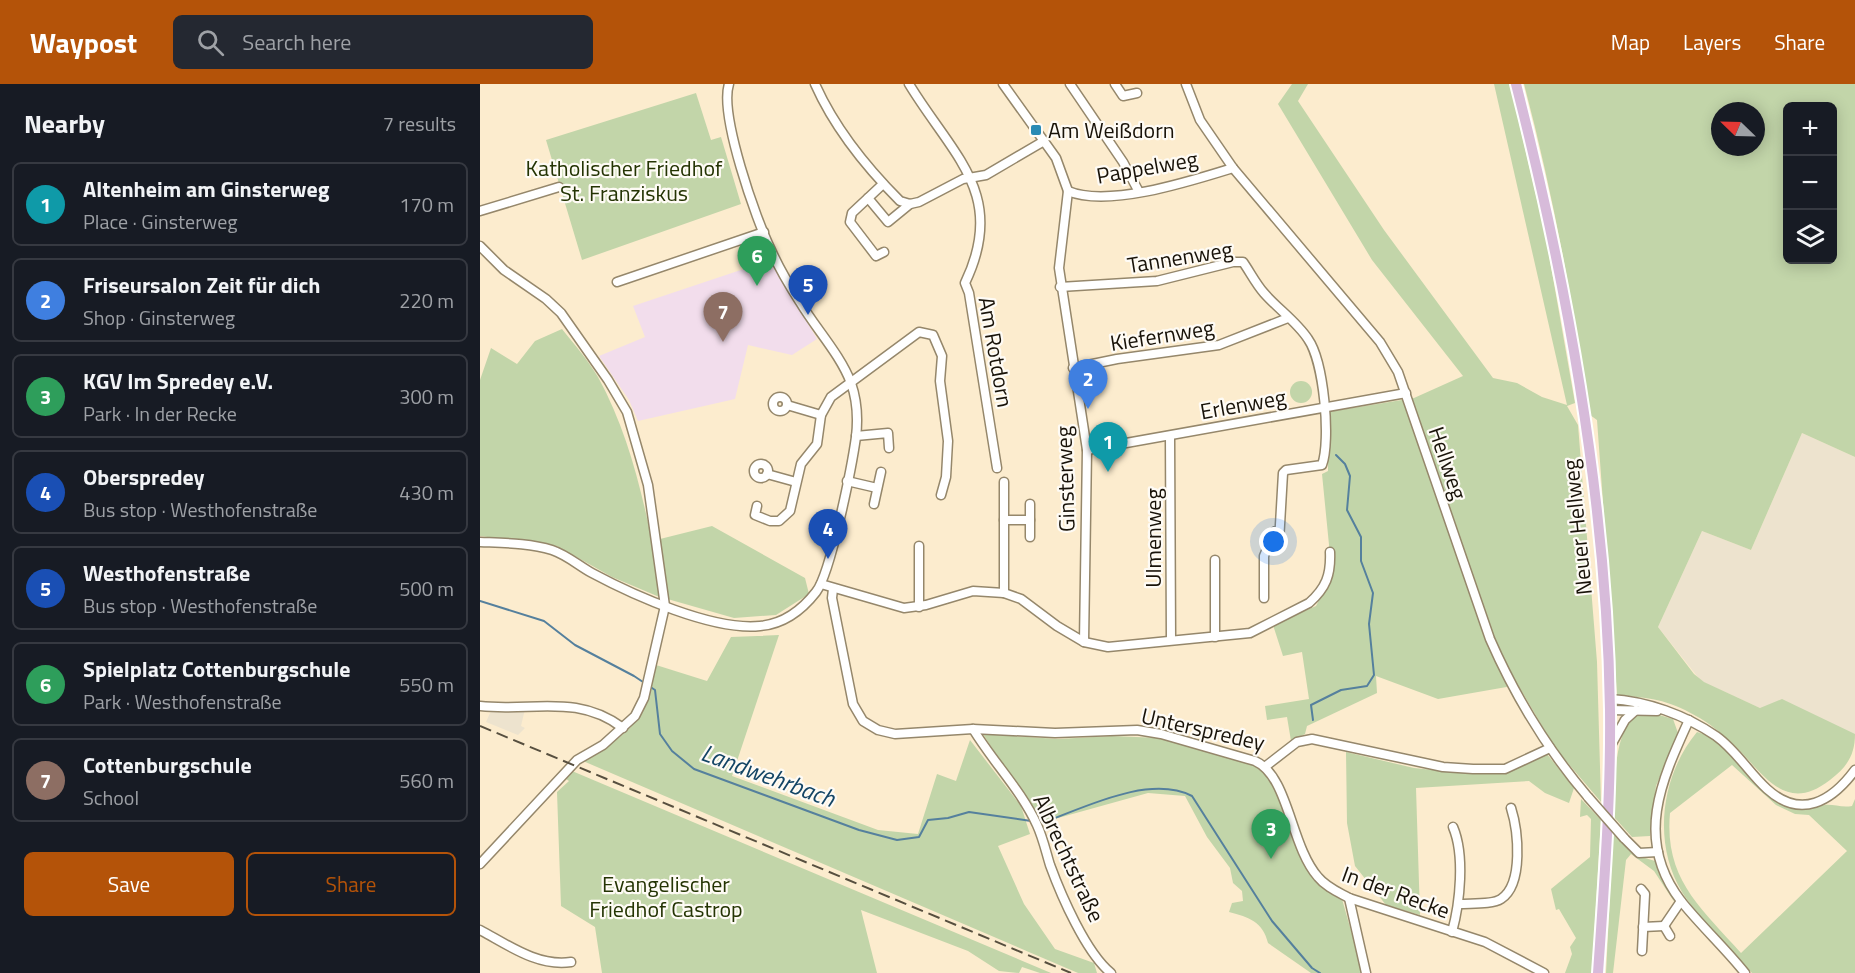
<!DOCTYPE html>
<html lang="en">
<head>
<meta charset="utf-8">
<style>
	:root { --surface:#171b24; --page:#242831; --text:#f1f3f6; --muted:#9ea1a6; --line:#363941; --accent:#b45309 }
	body { margin:0; font-family:"Titillium Web",sans-serif; background:var(--page); color:var(--text) }
	.controls { position:absolute; right:18px; top:18px; display:grid; overflow:hidden; border-radius:9px; box-shadow:0 3px 15px #0003 }
	.controls button { width:54px; height:54px; display:grid; place-items:center; padding:0; border:0; border-bottom:2px solid var(--line); background:var(--surface); color:var(--text); font:30px sans-serif }
	.compass { position:absolute; left:1231px; top:18px; width:54px; height:54px; border-radius:50%; background:var(--surface); box-shadow:0 3px 15px #0003; rotate:293deg }
	.you { position:absolute; left:794px; top:458px; width:21px; height:21px; margin:-15px; border:4px solid #fff; border-radius:50%; background:#1a73e8; box-shadow:0 0 0 9px #1a73e833 }
	.badge { display:grid; place-items:center; width:39px; height:39px; border-radius:50%; background:var(--accent); color:#fff; font-size:20px; font-weight:700 }
	.pin { position:absolute; translate:-50% -50px; filter:drop-shadow(0 2px 3px #0008) }
	.pin::after { content:''; position:absolute; top:32px; width:21px; height:18px; background:inherit; clip-path:polygon(0 0,100% 0,50% 100%) }
	.list { margin:0; padding:0; list-style:none }
	h2 { display:flex; justify-content:space-between; align-items:center; height:78px; margin:0; padding:0 24px; font-size:26px }
	h2 small { font-size:20px; font-weight:400; color:var(--muted) }
	.list li { display:grid; grid-template-columns:39px 1fr auto; gap:18px; align-items:center; box-sizing:border-box; height:84px; margin:0 12px 12px; padding:0 12px; border:2px solid var(--line); border-radius:9px }
	.list b { display:block; font-size:22px; white-space:nowrap }
	.list p { margin:0; font-size:20px; white-space:nowrap; color:var(--muted) }
	.list em { font-size:20px; font-style:normal; color:var(--muted) }
	.actions { display:flex; gap:12px; padding:18px 24px }
	.actions a { flex:1; padding:14px 0; border:2px solid var(--accent); border-radius:9px; text-align:center; font-size:21px; color:var(--accent) }
	.actions .main { background:var(--accent); color:#fff }
	.icon { flex:none; width:33px; height:33px; fill:none; stroke:currentColor; stroke-width:2; stroke-linecap:round; stroke-linejoin:round }
	.map { position:relative; flex:none; width:1375px; height:889px; overflow:hidden }
	header { display:flex; align-items:center; gap:36px; box-sizing:border-box; height:84px; padding:0 30px; background:var(--accent); color:#fff }
	header strong { font-size:28px }
	nav { display:flex; gap:33px; margin-inline-start:auto; font-size:21px }
	.search { width:420px; height:54px; background:var(--page); display:flex; align-items:center; gap:15px; box-sizing:border-box; padding:0 21px; border-radius:9px; color:var(--muted); font-size:22px }
	main { display:flex }
	aside { flex:1; background:var(--surface) }
	.map>svg:first-child { display:block }
</style>
</head>
<body>
<header>
<strong>Waypost</strong>
<div class="search"><svg class="icon" aria-label="search" viewBox="0 0 24 24"><circle cx="10" cy="10" r="6"/><path d="M15 15l6 6"/></svg>Search here</div>
<nav><a>Map</a><a>Layers</a><a>Share</a></nav>
</header>
<main>
<aside>
<h2>Nearby<small>7 results</small></h2>
<ul class="list">
<li><span class="badge" style="background:#0f9aa8">1</span><div><b>Altenheim am Ginsterweg</b><p>Place · Ginsterweg</p></div><em>170 m</em></li>
<li><span class="badge" style="background:#3f7fe0">2</span><div><b>Friseursalon Zeit für dich</b><p>Shop · Ginsterweg</p></div><em>220 m</em></li>
<li><span class="badge" style="background:#2e9e5b">3</span><div><b>KGV Im Spredey e.V.</b><p>Park · In der Recke</p></div><em>300 m</em></li>
<li><span class="badge" style="background:#1a4fb4">4</span><div><b>Oberspredey</b><p>Bus stop · Westhofenstraße</p></div><em>430 m</em></li>
<li><span class="badge" style="background:#1a4fb4">5</span><div><b>Westhofenstraße</b><p>Bus stop · Westhofenstraße</p></div><em>500 m</em></li>
<li><span class="badge" style="background:#2e9e5b">6</span><div><b>Spielplatz Cottenburgschule</b><p>Park · Westhofenstraße</p></div><em>550 m</em></li>
<li><span class="badge" style="background:#8d6e63">7</span><div><b>Cottenburgschule</b><p>School</p></div><em>560 m</em></li>
</ul>
<div class="actions"><a class="main">Save</a><a>Share</a></div>
</aside>
<div class="map">
<svg width="1375" height="889" viewBox="0 0 1375 889">
	<rect width="100%" height="100%" fill="#fcecce"/>
	<g fill="#ede3ce">
		<polygon points="1322,349 1375,373 1375,651 1280,624 1221,597 1178,543 1222,447 1271,466"/>
		<polygon points="45,625 41,642 45,644 38,651 6,638 11,627"/>
	</g>
	<polygon fill="#f2ddec" points="291,176 337,255 312,271 268,261 255,315 158,337 149,316 119,272 165,253 153,222"/>
	<g fill="#c2d5a9" fill-rule="evenodd">
		<polygon points="812,0 828,0 818,17 904,146 1013,294 1037,299 1062,313 1087,321 1014,0 1030,0 1066,154 1095,319 1087,322 1098,341 1117,578 1121,718 1075,664 1038,601 958,615 896,592 897,609 827,642 825,650 811,657 807,633 787,636 785,622 829,615 822,568 803,572 793,541 836,522 852,491 842,390 848,387 848,328 934,314 983,292 892,176 798,20"/>
		<path d="M1044 0H1375V373L1322 349 1271 466 1222 447 1178 543 1214 590 1224 598 1280 624 1302 615 1375 650C1375 671 1367 683 1350 696 1304 732 1282 687 1253 660 1242 650 1228 638 1216 632 1187 615 1169 614 1137 611L1117 336 1110 331C1093 220 1073 109 1044 0ZM1308 22H1352V176H1308ZM1240 27H1276V63H1240Z"/>
		<polygon points="216,9 231,56 241,53 261,120 102,176 66,56"/>
		<path d="M82 245C94 260 108 276 118 293 146 344 160 400 172 457L232 442 325 494 329 510 296 531 254 534 177 512 132 493 77 462 0 452V296L11 264 37 280 55 257Z"/>
		<circle cx="821" cy="308" r="11"/>
		<path d="M299 551 252 692 398 746 438 750 457 690 476 697 490 656 541 722 550 750 518 762 544 820 575 865 614 879 617 889H598L103 677C126 664 154 647 165 622 171 610 173 594 176 581L227 597 251 553Z"/>
		<path d="M1169 628 1193 635 1198 649 1176 702 1170 752 1152 753 1134 733C1136 699 1132 663 1151 634Z"/>
		<path d="M1217 648C1259 658 1271 715 1313 724 1325 726 1334 722 1345 721 1353 720 1362 724 1372 722L1375 715V889H1272C1252 866 1217 833 1202 808 1172 759 1181 691 1217 648ZM1252 681 1296 721 1315 730 1329 731 1367 767 1261 869C1221 824 1184 795 1190 729Z"/>
		<path d="M503 650 578 655 632 652 680 654 780 683 796 707 818 768 827 783 862 815 883 889H831L788 859C783 838 769 833 749 828L752 819 763 817 762 807 753 799 750 784 727 753 705 712 668 709 560 739Z"/>
		<polygon points="866,668 934,684 973,688 1029,686 1067,670 1094,704 1089,719 1065,709 1049,697 936,704 940,831 906,821 875,782 867,739"/>
		<polygon points="92,687 571,889 560,889 542,883 539,889 519,887 488,867 381,826 397,889 122,889 115,843 81,822 77,708 89,697 86,695"/>
		<polygon points="1101,715 1121,736 1112,889 1085,889 1092,870 1090,863 1096,854 1079,825 1076,826 1071,805 1110,773 1111,735 1107,731 1100,733"/>
		<polygon points="1133,750 1155,771 1175,777 1195,819 1174,787 1151,770 1146,776 1133,889 1126,889"/>
	</g>
	<g fill="none" stroke-linecap="round" stroke-linejoin="round">
		<g stroke="#55809d" stroke-width="2">
			<polyline points="0,517 64,537 95,561 154,592 175,606 180,650 192,667 214,685 379,746 417,756 439,753 448,736 468,734 489,728 551,737"/>
			<polyline points="833,636 831,621 861,606 887,602 894,591 889,540 893,509 881,477 881,453 867,426 870,392 865,380 856,371"/>
			<path d="M562 739C604 724 669 690 712 712L792 837 832 884 840 889"/>
		</g>
		<defs>
			<g id="minor">
				<path d="M335 0C355 45 386 83 420 117L430 120 439 118 483 95 506 91 564 57"/>
				<path d="M429 0C472 71 528 110 485 199L489 209 517 384"/>
				<polyline points="523,0 576,74 588,107 579,184 607,366 604,558"/>
				<polyline points="590,0 643,78 659,108"/>
				<polyline points="635,0 643,12 657,9"/>
				<path d="M706 0 720 36 753 84 900 258 918 288 1010 555C1035 612 1067 665 1108 713"/>
				<polyline points="403,100 372,129 370,138 396,172 404,168"/>
				<path d="M588 107C628 124 711 97 753 84"/>
				<polyline points="388,114 408,138 430,120"/>
				<polyline points="0,127 79,103"/>
				<polyline points="0,162 24,186 66,215 81,229 128,296 147,328 168,401 185,522 164,614 155,632 123,661 97,676 0,780"/>
				<polyline points="137,198 284,148"/>
				<path d="M580 203 677 197 753 178H763C770 188 776 200 784 209 798 225 817 238 828 255 844 278 851 356 842 381L806 386 803 389 799 458 793 462 787 459V452L799 445"/>
				<polyline points="593,284 637,275 739,261 808,234"/>
				<circle cx="300" cy="320" r="7"/>
				<polyline points="307,321 341,331"/>
				<polyline points="376,352 408,349 409,364"/>
				<polyline points="690,352 691,556"/>
				<polyline points="607,366 926,309"/>
				<circle cx="281" cy="387" r="7"/>
				<polyline points="287,390 316,398"/>
				<polyline points="367,397 397,404"/>
				<polyline points="394,420 401,388"/>
				<polyline points="277,422 275,431 290,437 299,437 310,427 321,380 337,360 341,331 351,313 439,248 453,251 462,272 460,297 468,357 466,393 461,411"/>
				<polyline points="524,436 550,436"/>
				<polyline points="550,453 550,420"/>
				<path d="M0 458C24 459 50 459 72 466 87 471 99 482 112 489 153 511 233 547 280 542 303 540 322 526 336 508 351 489 372 381 376 353 378 336 377 316 371 299 360 270 336 245 320 218 309 201 299 184 291 166 276 136 239 30 249 0"/>
				<path d="M341 500 424 524 446 521 493 507 524 509 541 515 577 542 604 558 628 563 770 549 829 519C846 504 851 491 850 468"/>
				<path d="M353 505 352 514 373 620 383 637 398 646 415 650 493 645 575 649 657 646 681 650 775 677C809 692 810 761 838 793 846 803 858 808 869 814L1005 858 1064 889"/>
				<polyline points="524,509 524,398"/>
				<polyline points="784,514 784,472 789,460"/>
				<polyline points="439,523 439,462"/>
				<polyline points="735,553 735,476"/>
				<path d="M1130 615C1167 617 1205 631 1236 652 1257 667 1269 689 1287 705 1321 736 1352 717 1375 686"/>
				<path d="M0 622C51 628 97 609 143 644"/>
				<polyline points="1130,626 1177,627"/>
				<path d="M1209 636C1181 697 1154 756 1201 817 1221 842 1245 864 1265 889"/>
				<path d="M493 645C513 678 541 706 557 741 563 754 566 768 570 781 581 811 606 869 631 889"/>
				<polyline points="1130,663 1145,636 1156,626"/>
				<polyline points="786,682 817,658 832,655 963,683 993,685 1025,685 1070,664"/>
				<polyline points="1144,754 1159,769 1178,768"/>
				<polyline points="1161,805 1165,810 1162,867"/>
				<polyline points="869,814 886,889"/>
				<path d="M979 820C990 819 1012 821 1021 815 1044 800 1038 746 1031 724"/>
				<polyline points="1184,842 1201,817"/>
				<polyline points="1184,842 1190,852"/>
				<polyline points="1163,843 1184,842"/>
				<path d="M0 846C28 861 58 883 91 878"/>
				<path d="M972 848C980 819 985 771 973 743"/>
			</g>
			<path id="major" d="M1036 0C1088 203 1127 416 1130 626 1131 714 1124 802 1118 889"/>
		</defs>
		<use href="#minor" stroke="#95876b" stroke-width="11"/>
		<use href="#major" stroke="#fff" stroke-width="14"/>
		<use href="#minor" stroke="#fff" stroke-width="8"/>
		<use href="#major" stroke="#d7bbda" stroke-width="10"/>
		<polyline stroke="#574f3f" stroke-width="2" stroke-dasharray="12 6" stroke-linecap="butt" points="0,642 591,889"/>
		<defs>
			<polyline id="minor-bridge" points="1108,713 1144,754"/>
		</defs>
		<use href="#minor-bridge" stroke="#95876b" stroke-width="11" stroke-linecap="butt"/>
		<use href="#minor-bridge" stroke="#fff" stroke-width="8"/>
	</g>
	<rect fill="#298ab4" stroke="#fefbf5" stroke-width="2" x="550" y="40" width="12" height="12" rx="3"/>
	<g text-anchor="middle" stroke-width="4.5" stroke-linejoin="round" paint-order="stroke">
		<g font-size="22" fill="#181208" stroke="#fefbf5" text-anchor="start">
			<text x="568" y="54">Am Weißdorn</text>
		</g>
		<g font-size="22" fill="#181208" stroke="#fefbf5">
			<text transform="translate(667 83) rotate(-10)" y="8">Pappelweg</text>
			<text transform="translate(700 173) rotate(-9)" y="8">Tannenweg</text>
			<text transform="translate(682 251) rotate(-9)" y="8">Kiefernweg</text>
			<text transform="translate(516 268) rotate(80)" y="8">Am Rotdorn</text>
			<text transform="translate(763 320) rotate(-10)" y="8">Erlenweg</text>
			<text transform="translate(968 379) rotate(71)" y="8">Hellweg</text>
			<text transform="translate(585 395) rotate(-92)" y="8">Ginsterweg</text>
			<text transform="translate(1097 443) rotate(-96)" y="8">Neuer Hellweg</text>
			<text transform="translate(673 454) rotate(-90)" y="8">Ulmenweg</text>
			<text transform="translate(723 645) rotate(13)" y="8">Unterspredey</text>
			<text transform="translate(589 774) rotate(65)" y="8">Albrechtstraße</text>
			<text transform="translate(916 808) rotate(20)" y="8">In der Recke</text>
		</g>
		<g font-size="22" fill="#243403" stroke="#fefbf5">
			<text x="144" y="92">Katholischer Friedhof<tspan x="144" dy="25">St. Franziskus</tspan></text>
			<text x="186" y="808">Evangelischer<tspan x="186" dy="25">Friedhof Castrop</tspan></text>
		</g>
		<g font-size="24" font-style="italic" fill="#144565" stroke="#fefbf5">
			<text transform="translate(288 692) rotate(20)" y="8">Landwehrbach</text>
		</g>
	</g>
</svg>
<div class="controls">
<button>+</button>
<button>−</button>
<button><svg class="icon" aria-label="layers" viewBox="0 0 24 24"><path d="M12 4l9 5-9 5-9-5zM3 14l9 5 9-5"/></svg></button>
</div>
<svg class="compass" viewBox="-18 -18 36 36"><path d="M0-13l5 13h-10z" fill="#e53935"/><path d="M0 13l5-13h-10z" fill="#9ea1a6"/></svg>
<div class="you"></div>
<div class="pin badge" style="left:628px;top:388px;background:#0f9aa8">1</div>
<div class="pin badge" style="left:608px;top:325px;background:#3f7fe0">2</div>
<div class="pin badge" style="left:791px;top:775px;background:#2e9e5b">3</div>
<div class="pin badge" style="left:348px;top:475px;background:#1a4fb4">4</div>
<div class="pin badge" style="left:328px;top:231px;background:#1a4fb4">5</div>
<div class="pin badge" style="left:277px;top:202px;background:#2e9e5b">6</div>
<div class="pin badge" style="left:243px;top:258px;background:#8d6e63">7</div>
</div>
</main>
</body>
</html>
